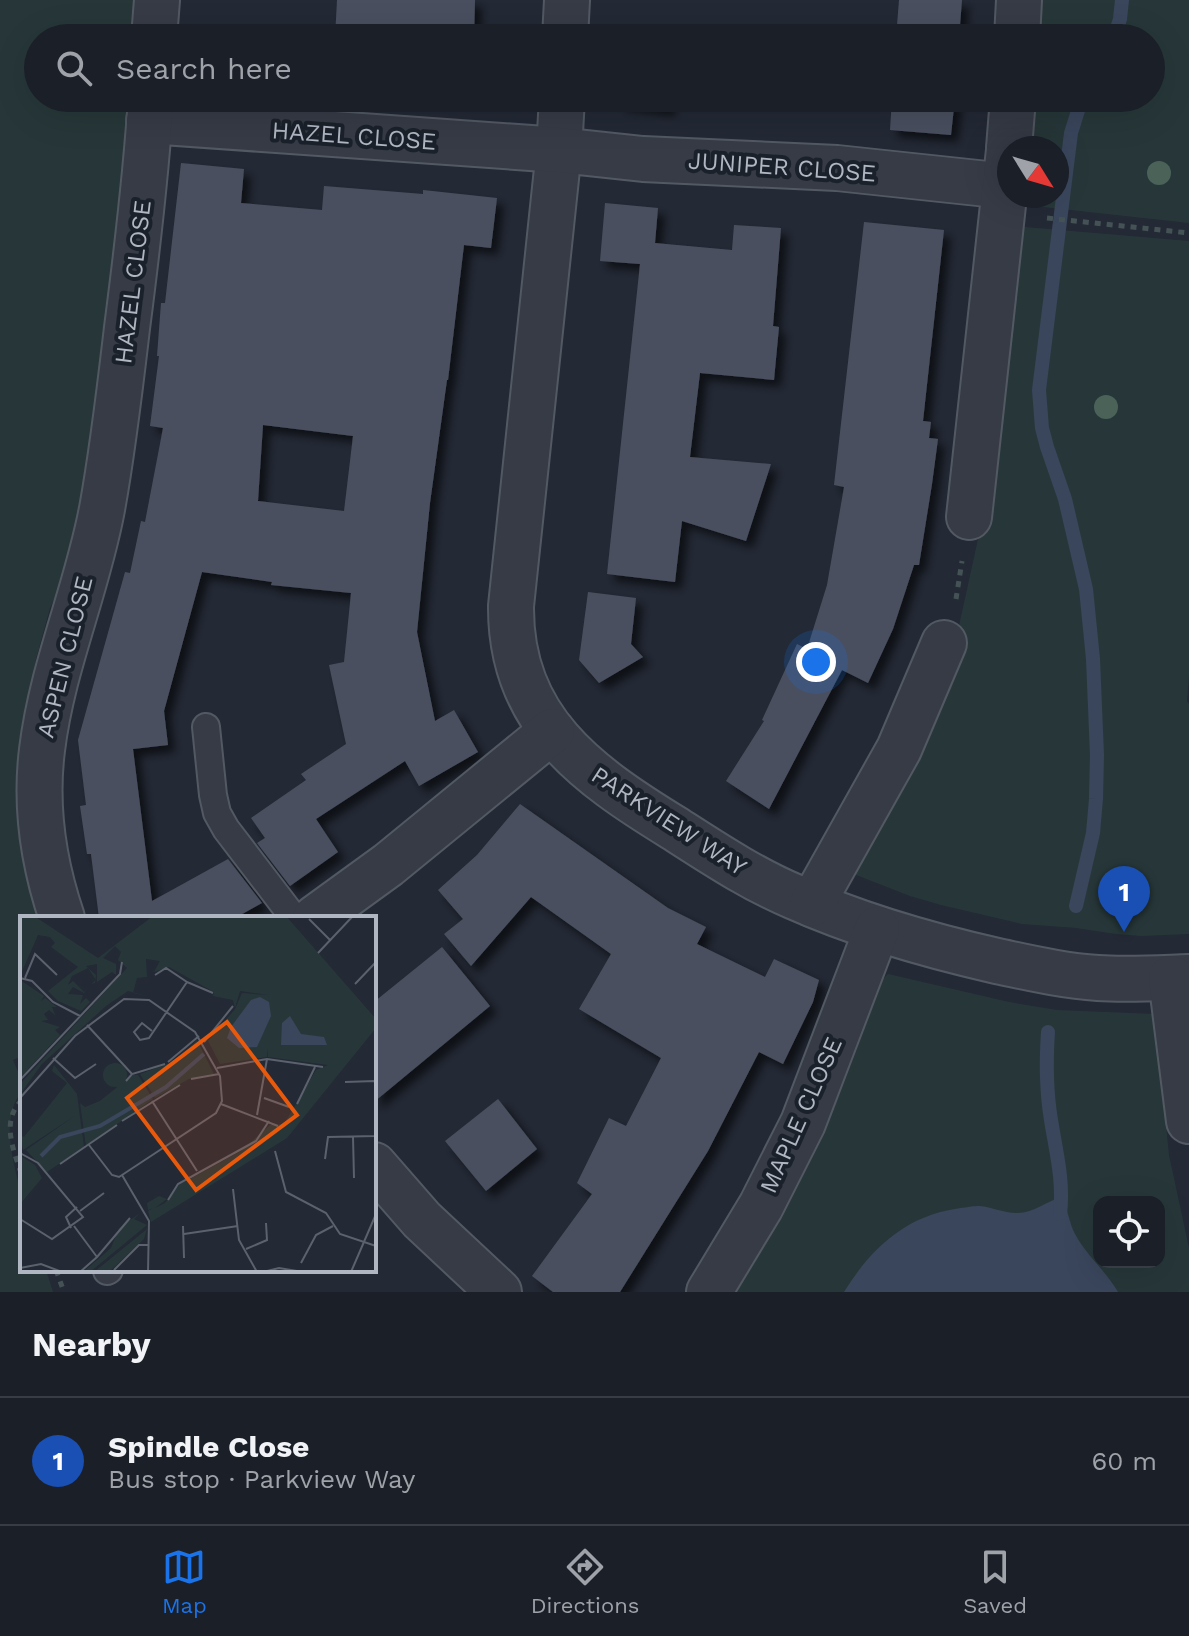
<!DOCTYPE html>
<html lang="en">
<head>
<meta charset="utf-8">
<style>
	:root { --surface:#1a1f28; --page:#272c34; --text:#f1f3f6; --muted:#9fa2a8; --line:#383d45; --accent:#1a73e8 }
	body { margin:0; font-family:"Work Sans",sans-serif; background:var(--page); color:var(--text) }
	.controls { position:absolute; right:24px; bottom:24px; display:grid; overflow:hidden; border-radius:16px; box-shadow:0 8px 32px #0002 }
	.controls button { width:72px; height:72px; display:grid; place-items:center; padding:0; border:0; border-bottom:2px solid var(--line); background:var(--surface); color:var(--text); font:40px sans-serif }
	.compass { position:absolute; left:997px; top:136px; width:72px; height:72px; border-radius:50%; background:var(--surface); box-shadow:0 8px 32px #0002; rotate:127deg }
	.you { position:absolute; left:816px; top:662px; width:28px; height:28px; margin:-20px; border:6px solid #fff; border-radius:50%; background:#1a73e8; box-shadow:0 0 0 12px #1a73e833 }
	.badge { display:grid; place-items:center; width:52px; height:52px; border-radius:50%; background:var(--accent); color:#fff; font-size:26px; font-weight:700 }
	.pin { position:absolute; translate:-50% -66px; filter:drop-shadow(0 2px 4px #0008) }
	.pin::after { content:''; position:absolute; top:42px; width:28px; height:24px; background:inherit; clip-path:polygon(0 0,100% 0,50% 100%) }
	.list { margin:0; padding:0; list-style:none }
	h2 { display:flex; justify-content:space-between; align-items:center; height:104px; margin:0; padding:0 32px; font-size:34px }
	h2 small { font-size:26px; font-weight:400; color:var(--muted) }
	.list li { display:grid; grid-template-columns:52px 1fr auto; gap:24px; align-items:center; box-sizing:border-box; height:128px; padding:0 32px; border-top:2px solid var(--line) }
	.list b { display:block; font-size:30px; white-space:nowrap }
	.list p { margin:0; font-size:26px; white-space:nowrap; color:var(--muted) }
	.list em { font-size:26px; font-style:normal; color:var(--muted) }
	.icon { flex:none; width:44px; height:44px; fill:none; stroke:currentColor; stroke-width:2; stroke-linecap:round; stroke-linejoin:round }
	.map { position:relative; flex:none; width:1189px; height:1292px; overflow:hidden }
	.search { position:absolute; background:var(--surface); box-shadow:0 8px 32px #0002; left:24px; right:24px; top:24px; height:88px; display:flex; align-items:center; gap:20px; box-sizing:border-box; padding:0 28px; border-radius:44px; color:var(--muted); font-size:30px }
	.sheet { height:232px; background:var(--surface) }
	nav { display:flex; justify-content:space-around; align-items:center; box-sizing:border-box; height:112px; border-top:2px solid var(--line); background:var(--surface); font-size:22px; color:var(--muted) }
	nav a { display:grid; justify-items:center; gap:4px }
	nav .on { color:var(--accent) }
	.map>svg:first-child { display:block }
</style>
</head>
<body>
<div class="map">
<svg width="1189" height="1292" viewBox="0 0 1189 1292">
	<defs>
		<filter id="shadow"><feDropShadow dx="7" dy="7" stdDeviation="4" flood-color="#0009"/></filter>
	</defs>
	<rect width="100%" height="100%" fill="#232935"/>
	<g fill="#273739" fill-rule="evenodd">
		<path d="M0 0H143L140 38H38V98H135L108 402 69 569 50 608 36 659 29 704 47 918H22V1056L13 1060 22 1081V1091C0 1119 13 1159 21 1194 25 1212 22 1250 22 1270H46L53 1292H0Z"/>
		<polygon points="1032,0 1189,0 1189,223 1015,204 1016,196 1057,196 1057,148 1020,148 1024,98 1151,98 1151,38 1030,38"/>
		<polygon points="1014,226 1189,241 1189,676 1187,701 1189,704 1189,934 1141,936 1116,934 1076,928 1022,924 941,905 910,896 846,871 955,644 982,521"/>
		<path d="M888 974 1009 1002 1057 1010 1155 1014 1169 1155 1189 1248V1292H732C760 1249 789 1205 811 1159 839 1101 860 1041 882 980ZM1099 1202H1159V1262H1099Z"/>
	</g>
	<path fill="#3a465c" d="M1062 1197C1068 1209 1069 1223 1075 1234 1086 1255 1106 1271 1118 1292H844C870 1250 904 1217 955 1209 963 1208 971 1206 979 1206 992 1207 1004 1213 1016 1213 1033 1214 1046 1201 1062 1197Z"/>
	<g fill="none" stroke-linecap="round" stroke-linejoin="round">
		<g stroke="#3a465c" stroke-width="14">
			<polyline points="1114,38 1120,19 1122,0"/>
			<polyline points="1076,906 1093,833 1096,799 1097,755 1093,659 1086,589 1065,499 1047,447 1042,428 1039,390 1071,133 1082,98"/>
			<path d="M1048 1032C1046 1061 1046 1090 1051 1120 1056 1152 1064 1181 1060 1214"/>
		</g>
	</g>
	<g fill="#49505e" fill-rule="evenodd" filter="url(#shadow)">
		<polygon points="337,0 475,0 474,38 335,38"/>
		<polygon points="899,0 962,0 959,38 896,38"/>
		<polygon points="618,98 670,98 668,109 617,103"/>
		<polygon points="892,98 955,98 951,135 890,130"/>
		<path d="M181 163 244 169 241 203 322 210 324 186 423 194V190L497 198 491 248 464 245 448 380H447L430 503 417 632 435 721 454 710 478 752 419 786 405 761 316 819 338 852 290 886 257 843 265 838 251 818 306 780 301 774 346 744 329 665 344 662 351 593 271 585 272 582 202 572 164 711 168 745 133 749 152 901 228 859 262 903 235 918H99L91 854H87L80 806 86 805 78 740 125 572 130 573 141 521 145 522 163 428 150 426 159 356H157L161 303H165ZM263 425 353 436 344 511 258 501Z"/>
		<polygon points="605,203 658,208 655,243 732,250 734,225 781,228 773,326 779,327 774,380 700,373 690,457 771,464 746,541 682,521 675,582 607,574 640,264 600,261"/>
		<polygon points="864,222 944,230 923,421 931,422 929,438 938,439 932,484 919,565 914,565 893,629 868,683 842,670 769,809 726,781 764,721 762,720 797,644 807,649 827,585 844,487 834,485"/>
		<polygon points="588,592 636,598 631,644 643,657 599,683 579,660"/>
		<polygon points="520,804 668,908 706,927 697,944 765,977 774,959 819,980 813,1002 783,1064 759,1052 708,1151 620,1292 553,1292 532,1276 592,1194 577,1183 609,1118 626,1126 661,1058 579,1009 611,954 531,897 471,966 444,934 463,919 438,890 477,855"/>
		<polygon points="442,947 490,1006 374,1102 374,1002"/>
		<polygon points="498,1099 537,1149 486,1191 445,1141"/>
	</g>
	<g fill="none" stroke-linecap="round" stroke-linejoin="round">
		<defs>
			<g id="lane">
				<polyline points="206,727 213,795 217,813 226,829 294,918"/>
				<polyline points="107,1271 109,1270"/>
			</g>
			<g id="street">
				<polyline points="154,38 157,0"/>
				<polyline points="565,38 567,0"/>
				<polyline points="1017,38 1019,0"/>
				<path d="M562 98 559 150 511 606C510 720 586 774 674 828 713 853 752 879 795 897 860 926 927 945 997 961 1030 968 1064 976 1098 978 1128 980 1159 978 1189 977"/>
				<polyline points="149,121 559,150 643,159 837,168 1006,186"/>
				<polyline points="1009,148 1013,98"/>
				<polyline points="969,517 1009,150"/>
				<polyline points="812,904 899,749 944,643"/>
				<path d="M62 918C44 865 35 806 42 750 52 667 87 590 102 509 113 449 120 388 127 328 137 251 146 175 151 98"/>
				<polyline points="315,918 388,865 552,731"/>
				<polyline points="1171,978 1189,1121"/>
				<polyline points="374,1165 422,1220 499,1292"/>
				<polyline points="709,1292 761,1206 803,1123 877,929"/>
			</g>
		</defs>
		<use href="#lane" stroke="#535963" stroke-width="30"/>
		<use href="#street" stroke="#535963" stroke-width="48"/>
		<g stroke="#445255" stroke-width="5" stroke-dasharray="6 6" stroke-linecap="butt">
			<polyline points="1047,218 1189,233"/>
			<polyline points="956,599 962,561"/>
			<path d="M22 1100C0 1121 14 1151 22 1176"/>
			<polyline points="56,1270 64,1292"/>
		</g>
		<use href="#lane" stroke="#363b46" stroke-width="26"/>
		<use href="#street" stroke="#363b46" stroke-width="44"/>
	</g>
	<g fill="#4b6258">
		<circle cx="1159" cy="173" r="12"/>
		<circle cx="1106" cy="407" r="12"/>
	</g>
	<g text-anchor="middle" stroke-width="8" stroke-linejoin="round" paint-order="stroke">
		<g font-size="24" fill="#b0b6c2" stroke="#1b212a">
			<text transform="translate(354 136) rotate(4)" y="8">HAZEL CLOSE</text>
			<text transform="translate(782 167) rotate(4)" y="8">JUNIPER CLOSE</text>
			<text transform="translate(133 282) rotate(-83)" y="8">HAZEL CLOSE</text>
			<text transform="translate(65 657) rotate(-76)" y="8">ASPEN CLOSE</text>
			<text transform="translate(669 821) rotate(33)" y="8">PARKVIEW WAY</text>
			<text transform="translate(801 1115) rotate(-66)" y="8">MAPLE CLOSE</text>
		</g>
	</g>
	<g transform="translate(20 916)">
		<rect width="356" height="356" fill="#232935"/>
		<path d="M0 0H14L78 42 133 0H266L356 103V112L267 222 131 306 128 295 133 292 128 294 127 287 139 280 147 283 135 292 145 287 159 269 221 235 250 209 264 208 296 154 308 149 248 141 247 132V141L200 148 188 125 215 93 222 77 249 79 220 75 215 92 213 84 193 80 194 76 149 51 134 56 140 45 126 43 127 61 117 62 113 77 131 81 108 75 86 90 22 148 1 177 0 168 107 52 98 44 101 36 95 30 83 42 96 48V59L92 56 77 66V48L66 50 76 59 75 67 71 68 76 64 68 52 52 60 48 69 53 65 64 76 69 71 64 77 53 71 48 78 63 79 60 88 66 82 70 86 61 95 38 85 28 75 58 51 31 31 35 27 30 21 18 19 0 60ZM0 64 24 80 21 85 25 82 37 91H32L35 99 29 94 24 98 28 104 21 105 40 111 35 114 40 119 0 162ZM177 124 194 158 169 163 135 182 120 158 156 145ZM83 159a12 12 0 1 1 24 0a12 12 0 1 1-24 0ZM34 149 57 178 64 231 27 256 6 234 56 199 3 234 0 219 4 221 47 167 32 155ZM112 159H118L133 183 66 230 60 187 65 191 80 185ZM2 241 15 249 22 262 0 288ZM120 297 114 303 127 309 70 356H63L91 332 99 312ZM127 313 124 323 89 356H74Z" fill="#273739"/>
		<path d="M240 81 249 86 251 100 237 131 219 132 207 122 211 111 231 84ZM270 100 281 118 304 121 307 129H261L262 107Z" fill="#3a465c"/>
		<path fill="none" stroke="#3a465c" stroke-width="4" d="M21 240 40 221 80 210 146 171 184 138"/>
		<path fill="none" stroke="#5b616d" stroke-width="2" d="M289 3 310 24M298 37 333 0M135 59 146 52 167 66M0 62 12 65 33 86 60 100M5 62 15 38 37 59M335 68 356 46M67 109 112 158M132 115 122 107 114 116 120 124 129 122 167 66 193 77M184 126 213 90M33 142 55 162 76 148M148 146 179 120M197 152 247 143 303 151M356 158V220M171 163 199 158M0 164 100 58 102 46M106 165 112 158 145 148M325 166 355 165M0 182 55 120 104 83 129 84 175 116 200 160 202 185 196 197 99 261 92 259 69 229M244 182 269 191M132 185 177 255M201 188 258 210M277 188 295 151M237 199 247 143M102 205 160 169M333 221 334 262M255 235 266 276 306 297 320 318 356 330M0 237 18 247 63 301 32 323 0 303M305 243 308 221 356 220M40 248 97 209M102 259 129 305 128 356M213 273 219 324 237 356M148 284 158 268 236 225 249 205M60 295 84 277M54 310 77 341 60 356M163 310 164 342M51 312 46 301 57 291M164 318 218 310M226 333 247 324 246 307M77 341 110 302M281 347 296 319 313 310M0 352 21 348 42 356M94 354 119 329H129M243 356 259 352 283 356M331 356 356 298"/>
		<path fill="#e8590c" fill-opacity="0.15" stroke="#e8590c" stroke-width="4" d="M207 106 277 199 176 274 107 182Z"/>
		<rect width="356" height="356" fill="none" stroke="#b0b6c2" stroke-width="4"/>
	</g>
</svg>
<div class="controls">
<button><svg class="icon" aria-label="locate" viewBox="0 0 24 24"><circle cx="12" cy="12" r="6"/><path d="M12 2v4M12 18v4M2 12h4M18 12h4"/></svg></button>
</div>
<svg class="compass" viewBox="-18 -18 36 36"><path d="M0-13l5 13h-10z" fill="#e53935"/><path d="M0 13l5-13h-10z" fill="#9fa2a8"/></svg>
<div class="you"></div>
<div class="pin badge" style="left:1124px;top:932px;background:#1a4fb4">1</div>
<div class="search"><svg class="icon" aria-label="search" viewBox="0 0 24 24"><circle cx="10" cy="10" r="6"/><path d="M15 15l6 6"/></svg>Search here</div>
</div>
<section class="sheet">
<h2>Nearby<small></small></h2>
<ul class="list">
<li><span class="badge" style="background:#1a4fb4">1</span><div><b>Spindle Close</b><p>Bus stop · Parkview Way</p></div><em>60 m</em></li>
</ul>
</section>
<nav>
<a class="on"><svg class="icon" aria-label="map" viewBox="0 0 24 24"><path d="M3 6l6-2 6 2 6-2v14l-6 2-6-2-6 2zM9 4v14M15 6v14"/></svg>Map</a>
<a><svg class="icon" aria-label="directions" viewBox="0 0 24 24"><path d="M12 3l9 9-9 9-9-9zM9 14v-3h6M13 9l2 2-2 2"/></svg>Directions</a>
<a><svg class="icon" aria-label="saved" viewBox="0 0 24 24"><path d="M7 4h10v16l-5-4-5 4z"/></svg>Saved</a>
</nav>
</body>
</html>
